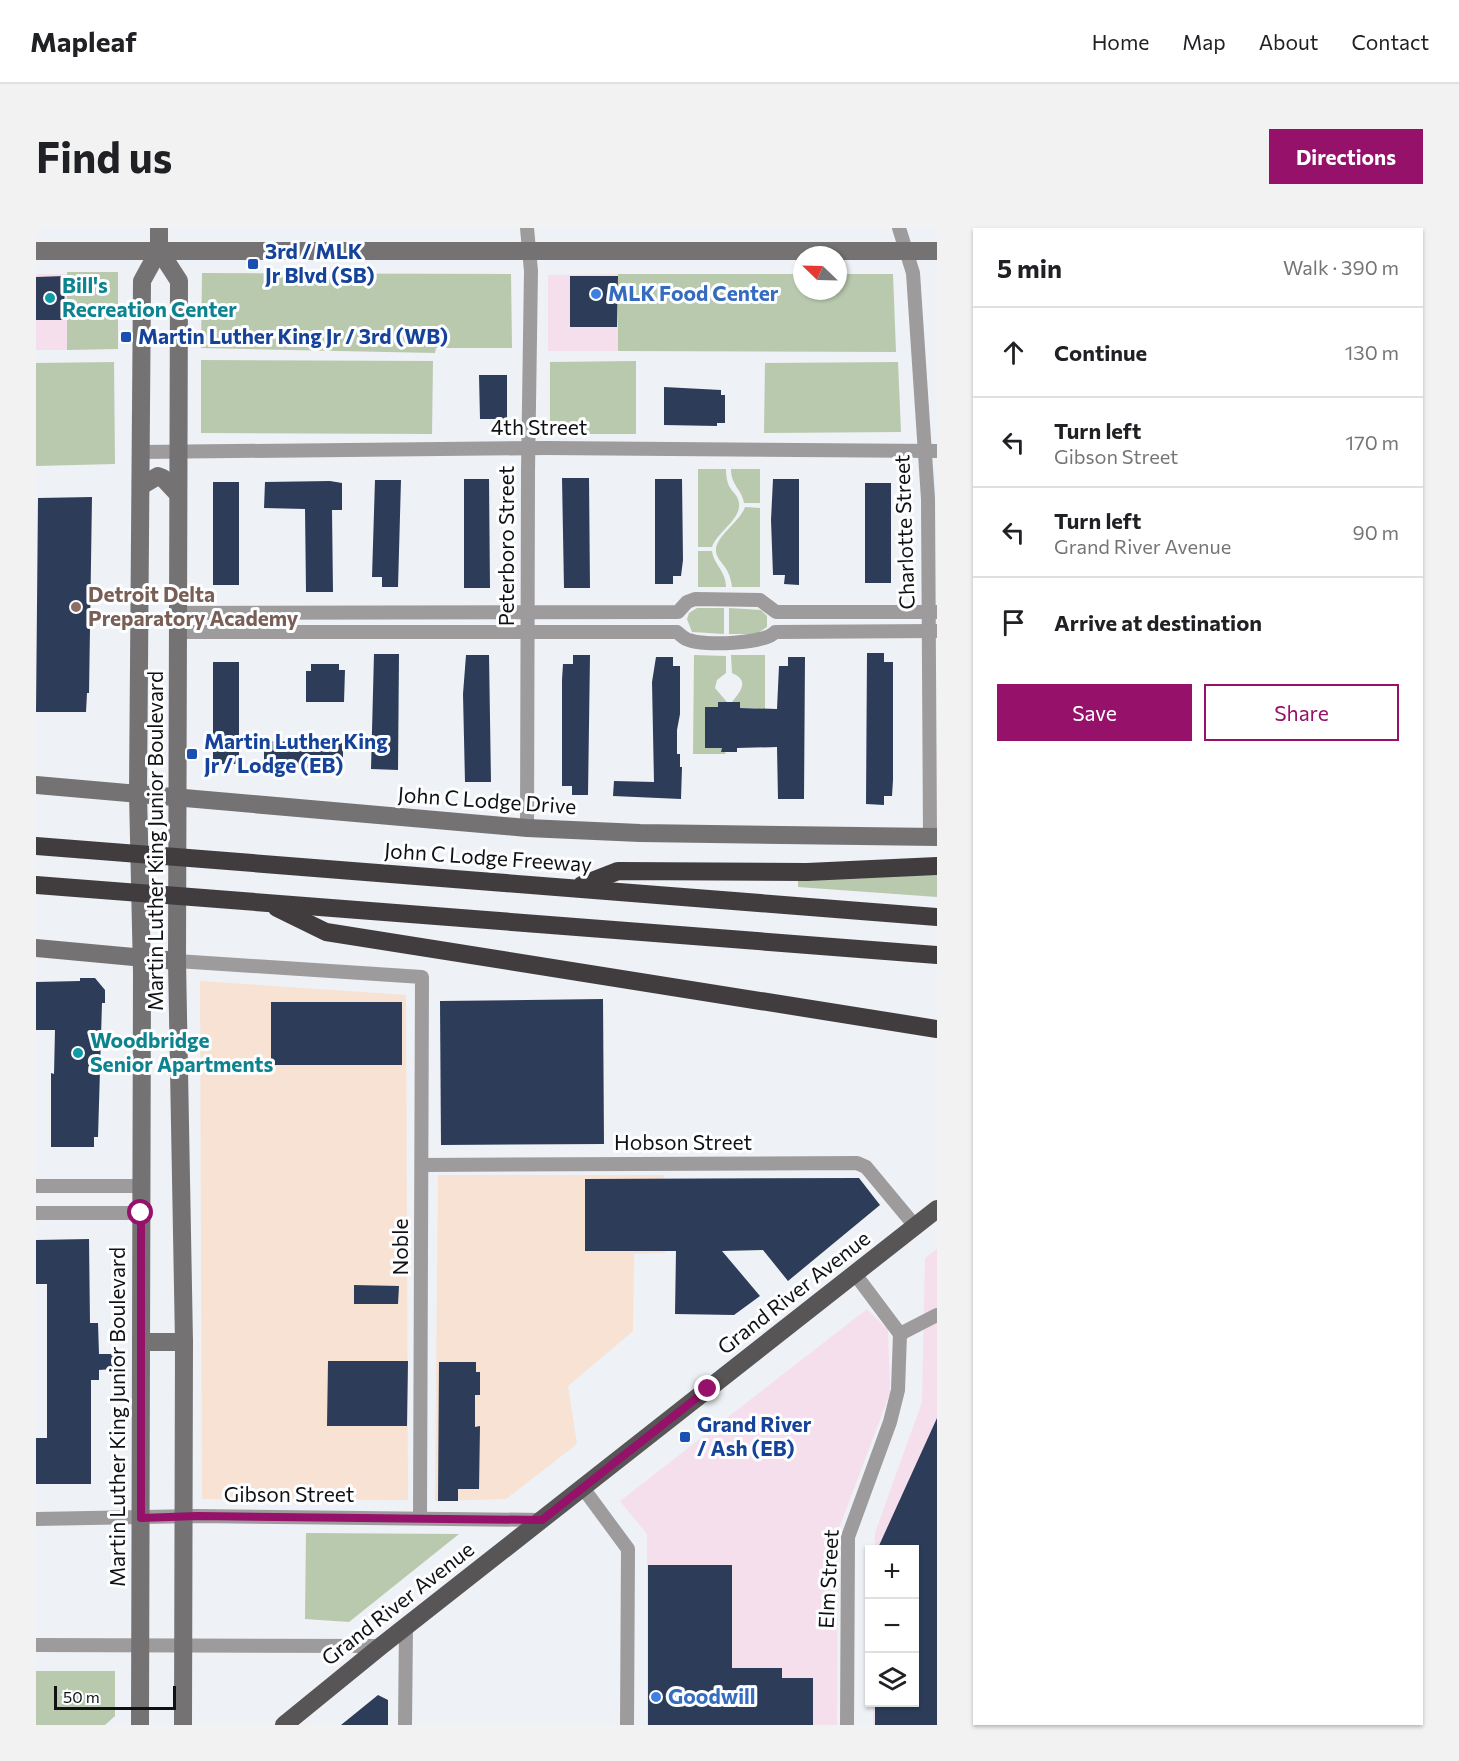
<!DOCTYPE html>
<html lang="en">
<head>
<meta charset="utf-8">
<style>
	:root { --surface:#fff; --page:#f2f2f2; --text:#202124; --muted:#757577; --line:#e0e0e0; --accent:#95116a }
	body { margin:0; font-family:Commissioner,sans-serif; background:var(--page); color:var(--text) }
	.controls { position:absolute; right:18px; bottom:18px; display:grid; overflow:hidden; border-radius:0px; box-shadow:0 2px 4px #0004 }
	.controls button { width:54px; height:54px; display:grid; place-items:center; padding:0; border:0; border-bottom:2px solid var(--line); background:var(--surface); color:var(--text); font:30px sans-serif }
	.compass { position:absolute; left:757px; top:18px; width:54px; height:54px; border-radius:50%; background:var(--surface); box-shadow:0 2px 4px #0004; rotate:293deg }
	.scale { position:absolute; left:18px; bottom:15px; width:122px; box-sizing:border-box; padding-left:6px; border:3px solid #111113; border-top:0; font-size:16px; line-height:21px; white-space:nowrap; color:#111113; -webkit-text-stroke:4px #fdfeff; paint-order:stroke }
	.stop { position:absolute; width:18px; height:18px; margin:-14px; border:4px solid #95116a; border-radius:50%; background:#fff }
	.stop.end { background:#95116a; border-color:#fff; box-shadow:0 2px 6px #0008 }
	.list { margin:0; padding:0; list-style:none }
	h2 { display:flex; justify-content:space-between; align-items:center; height:78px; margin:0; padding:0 24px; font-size:26px }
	h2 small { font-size:20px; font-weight:400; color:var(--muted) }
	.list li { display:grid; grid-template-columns:39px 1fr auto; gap:18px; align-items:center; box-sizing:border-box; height:90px; padding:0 24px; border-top:2px solid var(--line) }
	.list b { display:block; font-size:22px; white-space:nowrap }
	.list p { margin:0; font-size:20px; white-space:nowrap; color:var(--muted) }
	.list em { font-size:20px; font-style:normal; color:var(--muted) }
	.actions { display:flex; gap:12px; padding:18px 24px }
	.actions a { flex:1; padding:14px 0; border:2px solid var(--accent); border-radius:0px; text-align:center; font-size:21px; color:var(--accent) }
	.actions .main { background:var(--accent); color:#fff }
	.icon { flex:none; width:33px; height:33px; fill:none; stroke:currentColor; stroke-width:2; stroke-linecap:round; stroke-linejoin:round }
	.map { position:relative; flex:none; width:901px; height:1497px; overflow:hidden; border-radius:0px }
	header { display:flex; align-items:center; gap:36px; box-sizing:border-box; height:84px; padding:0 30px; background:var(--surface); border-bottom:2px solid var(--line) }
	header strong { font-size:28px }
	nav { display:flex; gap:33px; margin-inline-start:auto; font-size:21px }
	.intro { display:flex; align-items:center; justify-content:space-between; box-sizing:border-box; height:144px; padding:0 36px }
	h1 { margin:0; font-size:42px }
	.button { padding:15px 27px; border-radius:0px; background:var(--accent); color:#fff; font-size:21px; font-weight:700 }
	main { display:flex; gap:36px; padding:0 36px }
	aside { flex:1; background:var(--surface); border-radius:0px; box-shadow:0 2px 4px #0004 }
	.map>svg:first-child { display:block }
</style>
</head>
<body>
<header>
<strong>Mapleaf</strong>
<nav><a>Home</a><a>Map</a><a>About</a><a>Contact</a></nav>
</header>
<div class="intro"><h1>Find us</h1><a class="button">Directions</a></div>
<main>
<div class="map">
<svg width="901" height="1497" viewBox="0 0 901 1497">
	<rect width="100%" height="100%" fill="#eef1f5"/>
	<g fill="#f6dfec">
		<rect x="0" y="46" width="31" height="76"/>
		<polygon points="582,46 582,123 512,123 512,47"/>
		<polygon points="901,1021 901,1497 837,1497 837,1475 878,1474 878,1322 839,1321 839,1305 886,1174 889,1030"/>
		<polygon points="831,1081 852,1102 854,1165 802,1303 801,1497 611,1497 611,1306 584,1273"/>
	</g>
	<g fill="#f7e2d4">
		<polygon points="164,753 370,767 372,1272 166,1271"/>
		<polygon points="402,947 628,947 629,1025 598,1026 597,1103 532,1158 541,1216 470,1271 399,1273"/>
	</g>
	<g fill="#b9c9ae">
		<polygon points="31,44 82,44 82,121 31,122"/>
		<polygon points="166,45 475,46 476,120 400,120 399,125 165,120"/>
		<polygon points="582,46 766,46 766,63 802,63 802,46 857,46 860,124 582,123"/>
		<polygon points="165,132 397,133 396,206 165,205"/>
		<polygon points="600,133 600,206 514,206 514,134"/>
		<polygon points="78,134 79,236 0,238 0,135"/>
		<polygon points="862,134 865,204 728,205 729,135"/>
		<path d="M662 241H690C690 265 701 262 703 275 705 292 681 304 676 319H662Z"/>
		<path d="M695 241H724V275H708C706 261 695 258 695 241Z"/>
		<path d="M709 279 724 280V359H696C694 338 682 335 680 324 678 309 704 294 709 279Z"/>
		<path d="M662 323H676C678 337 690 343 690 359H662Z"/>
		<polygon points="661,380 688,380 688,406 656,404 651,391 653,385"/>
		<polygon points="693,380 725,382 731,388 731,399 720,406 693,406"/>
		<polygon points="658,427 690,428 690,445 681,452 679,460 691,474 682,479 669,480 669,519 686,520 690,526 657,526"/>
		<path d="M695 427H729V488L722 487 721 480H704V474H696C703 465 715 453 696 445Z"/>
		<polygon points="901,646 901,669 762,659 762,650"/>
		<polygon points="270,1305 423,1306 313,1394 269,1391"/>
		<polygon points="0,1443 79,1443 79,1488 69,1497 0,1497"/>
	</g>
	<g fill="#2d3d59">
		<polygon points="28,48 29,92 0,92 0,49"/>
		<polygon points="534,48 582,48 581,99 534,99"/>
		<polygon points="443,147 471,147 471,202 459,191 444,191"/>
		<polygon points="628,159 685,162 685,167 689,167 689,195 681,195 681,198 628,197"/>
		<polygon points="526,250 553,250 554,360 528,360"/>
		<polygon points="428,251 453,251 454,360 428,360"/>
		<polygon points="619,251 646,251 647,332 645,348 637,348 637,356 619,356"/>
		<polygon points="737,251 763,251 763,357 748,356 749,347 737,347 735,292"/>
		<polygon points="339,252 365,252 362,359 346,359 346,349 336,349"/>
		<polygon points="294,253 306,255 306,282 296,282 297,364 270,364 269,281 228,280 229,254"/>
		<rect x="177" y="254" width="26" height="103"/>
		<rect x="829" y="255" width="26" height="100"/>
		<polygon points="56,269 53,465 51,465 50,484 0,484 2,270"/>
		<polygon points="831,425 848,425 848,434 857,434 857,552 856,568 848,568 848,577 830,576"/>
		<polygon points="338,426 363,426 362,542 335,541"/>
		<polygon points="430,427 453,427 455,554 429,554 427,466"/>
		<polygon points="537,427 554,427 552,567 536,567 536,558 526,558 526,452 527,436 537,436"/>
		<polygon points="620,429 637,429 637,438 644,438 644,486 641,502 641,526 644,526 644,539 646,539 645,571 577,568 578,553 618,554 616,454"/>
		<polygon points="752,429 769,429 768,571 742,571 741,519 701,520 701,524 685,524 686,520 669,520 669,479 682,479 682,474 704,474 704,480 741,481 743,438 752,438"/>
		<rect x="177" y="434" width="26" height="102"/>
		<polygon points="275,436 303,436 303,442 309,442 308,474 270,474 270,443 275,443"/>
		<polygon points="228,513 307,515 307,541 228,540"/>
		<polygon points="44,750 59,750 69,762 69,775 66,775 62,909 58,909 58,919 15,919 15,845 18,846 19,802 0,802 0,754 44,753"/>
		<polygon points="567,771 568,916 405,917 404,773"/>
		<rect x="235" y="774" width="131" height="63"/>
		<polygon points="823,950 844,977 752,1053 727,1022 686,1023 724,1068 698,1087 639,1086 640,1023 549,1023 549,951"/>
		<polygon points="53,1011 54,1095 62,1095 63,1126 77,1126 77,1141 63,1142 63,1152 55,1152 55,1256 0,1256 0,1210 11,1210 11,1056 0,1056 0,1012"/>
		<polygon points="318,1057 363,1058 362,1076 318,1076"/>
		<polygon points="292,1133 372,1133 371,1198 291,1198"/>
		<polygon points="403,1134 440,1134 440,1144 444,1144 444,1167 439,1167 439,1199 444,1198 443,1261 422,1261 422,1273 402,1273"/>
		<polygon points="901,1190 901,1497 839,1497 839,1474 879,1474 879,1322 841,1322"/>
		<polygon points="612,1337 696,1337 696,1440 746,1440 746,1450 777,1450 777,1497 612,1497"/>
		<polygon points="342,1467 352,1472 352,1497 305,1497"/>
	</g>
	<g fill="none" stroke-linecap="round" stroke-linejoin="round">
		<g stroke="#9d9b9c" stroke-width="14">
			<polyline points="863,0 877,45 892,271 894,609"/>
			<polyline points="105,224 510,220 901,223"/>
			<polyline points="141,385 642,384 651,374 659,371 724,372 740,384 901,384"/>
			<path d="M141 404H641C645 407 648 411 653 412 667 418 730 416 739 404L901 403"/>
			<polyline points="491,600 492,243 495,43 491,0"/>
			<polyline points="141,733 386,749 384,1290"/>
			<polyline points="386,937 821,935 830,939 879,998"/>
			<polyline points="0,958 105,958"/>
			<polyline points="0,985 105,985"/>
			<polyline points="819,1046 864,1106"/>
			<polyline points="864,1106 901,1087"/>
			<polyline points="547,1260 592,1321 591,1497"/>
			<polyline points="0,1291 161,1288 506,1292"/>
			<polyline points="0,1417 345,1418"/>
			<polyline points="369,1497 370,1398"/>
			<polyline points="811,1497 812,1309 854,1194 862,1162 864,1106"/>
		</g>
		<g stroke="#747273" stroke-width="18">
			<polyline points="123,22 143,53 141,733 148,1114 147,1497"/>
			<polyline points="0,23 901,23"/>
			<polyline points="105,258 122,248 127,250 141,265"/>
			<polyline points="0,557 491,600 604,605 901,609"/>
			<polyline points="0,720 141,733"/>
			<polyline points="105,1114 148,1114"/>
			<polyline points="104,1497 106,745 102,565 106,53 123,22 123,0"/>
		</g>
		<polyline stroke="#585557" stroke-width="18" points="248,1497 345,1418 901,981"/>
		<g stroke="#413d3f" stroke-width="18">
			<polyline points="0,618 901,689"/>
			<polyline points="0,657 901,727"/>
			<polyline points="546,657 582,643 771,644 901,638"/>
			<polyline points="241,680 290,704 901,801"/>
		</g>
	</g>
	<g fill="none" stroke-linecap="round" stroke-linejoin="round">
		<polyline stroke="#95116a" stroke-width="8" points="105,985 105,1290 161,1288 506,1292 672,1161"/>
	</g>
	<g fill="#1a4fb4" stroke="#fdfeff" stroke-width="2">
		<rect x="211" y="30" width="12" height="12" rx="3"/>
		<rect x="84" y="103" width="12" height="12" rx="3"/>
		<rect x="150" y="520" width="12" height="12" rx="3"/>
		<rect x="643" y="1203" width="12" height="12" rx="3"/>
	</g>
	<g fill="#3f7fe0" stroke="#fdfeff" stroke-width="2">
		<circle cx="560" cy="66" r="6"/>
		<circle cx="620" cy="1469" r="6"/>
	</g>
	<g fill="#0f9aa8" stroke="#fdfeff" stroke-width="2">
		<circle cx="14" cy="70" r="6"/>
		<circle cx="42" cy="825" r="6"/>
	</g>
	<circle fill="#8d6e63" stroke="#fdfeff" stroke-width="2" cx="40" cy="379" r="6"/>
	<g text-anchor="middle" stroke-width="6" stroke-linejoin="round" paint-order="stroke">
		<g font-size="21" font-weight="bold" fill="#164399" stroke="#fdfeff" text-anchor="start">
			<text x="229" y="31">3rd / MLK<tspan x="229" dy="24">Jr Blvd (SB)</tspan></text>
			<text x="102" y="116">Martin Luther King Jr / 3rd (WB)</text>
			<text x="168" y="521">Martin Luther King<tspan x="168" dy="24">Jr / Lodge (EB)</tspan></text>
			<text x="661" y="1204">Grand River<tspan x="661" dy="24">/ Ash (EB)</tspan></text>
		</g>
		<g font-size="21" font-weight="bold" fill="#0d838f" stroke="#fdfeff" text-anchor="start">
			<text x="26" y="65">Bill's<tspan x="26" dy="24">Recreation Center</tspan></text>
			<text x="54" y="820">Woodbridge<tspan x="54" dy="24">Senior Apartments</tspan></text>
		</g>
		<g font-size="21" font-weight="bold" fill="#366cbe" stroke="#fdfeff" text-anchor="start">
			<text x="572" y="73">MLK Food Center</text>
			<text x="632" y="1476">Goodwill</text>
		</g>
		<g font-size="21" fill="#111113" stroke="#fdfeff">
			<text x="503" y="207">4th Street</text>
			<text transform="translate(869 304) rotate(-92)" y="7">Charlotte Street</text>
			<text transform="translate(471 318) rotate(-90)" y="7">Peterboro Street</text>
			<text transform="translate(451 573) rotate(4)" y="7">John C Lodge Drive</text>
			<text transform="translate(120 613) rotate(-90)" y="7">Martin Luther King Junior Boulevard</text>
			<text transform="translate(452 630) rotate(4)" y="7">John C Lodge Freeway</text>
			<text x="647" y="922">Hobson Street</text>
			<text transform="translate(365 1019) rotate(-90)" y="7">Noble</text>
			<text transform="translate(758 1065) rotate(-38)" y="7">Grand River Avenue</text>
			<text transform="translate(82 1189) rotate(-90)" y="7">Martin Luther King Junior Boulevard</text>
			<text x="253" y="1274">Gibson Street</text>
			<text transform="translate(793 1351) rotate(-87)" y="7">Elm Street</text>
			<text transform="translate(362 1376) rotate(-38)" y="7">Grand River Avenue</text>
		</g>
		<g font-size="21" font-weight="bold" fill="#785e54" stroke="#fdfeff" text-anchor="start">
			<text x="52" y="374">Detroit Delta<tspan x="52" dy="24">Preparatory Academy</tspan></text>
		</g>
	</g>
</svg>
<div class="controls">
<button>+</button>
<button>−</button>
<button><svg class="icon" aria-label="layers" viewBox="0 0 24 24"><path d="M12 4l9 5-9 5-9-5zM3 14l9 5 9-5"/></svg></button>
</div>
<svg class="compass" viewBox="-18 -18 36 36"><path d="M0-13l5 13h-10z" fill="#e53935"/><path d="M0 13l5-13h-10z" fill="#757577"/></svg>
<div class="scale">50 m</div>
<div class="stop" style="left:105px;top:985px"></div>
<div class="stop end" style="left:672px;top:1161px"></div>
</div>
<aside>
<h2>5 min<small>Walk · 390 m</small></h2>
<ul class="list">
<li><svg class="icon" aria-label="ahead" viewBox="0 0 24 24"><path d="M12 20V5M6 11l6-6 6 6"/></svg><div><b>Continue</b></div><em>130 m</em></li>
<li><svg class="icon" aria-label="left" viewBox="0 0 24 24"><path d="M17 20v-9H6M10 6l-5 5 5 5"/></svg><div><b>Turn left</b><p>Gibson Street</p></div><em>170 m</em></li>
<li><svg class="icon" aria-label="left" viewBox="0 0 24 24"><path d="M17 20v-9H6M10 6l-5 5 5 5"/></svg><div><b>Turn left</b><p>Grand River Avenue</p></div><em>90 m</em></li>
<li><svg class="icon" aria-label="arrive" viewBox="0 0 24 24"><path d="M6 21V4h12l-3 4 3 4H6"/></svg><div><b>Arrive at destination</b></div></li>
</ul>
<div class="actions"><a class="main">Save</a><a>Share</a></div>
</aside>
</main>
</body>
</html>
